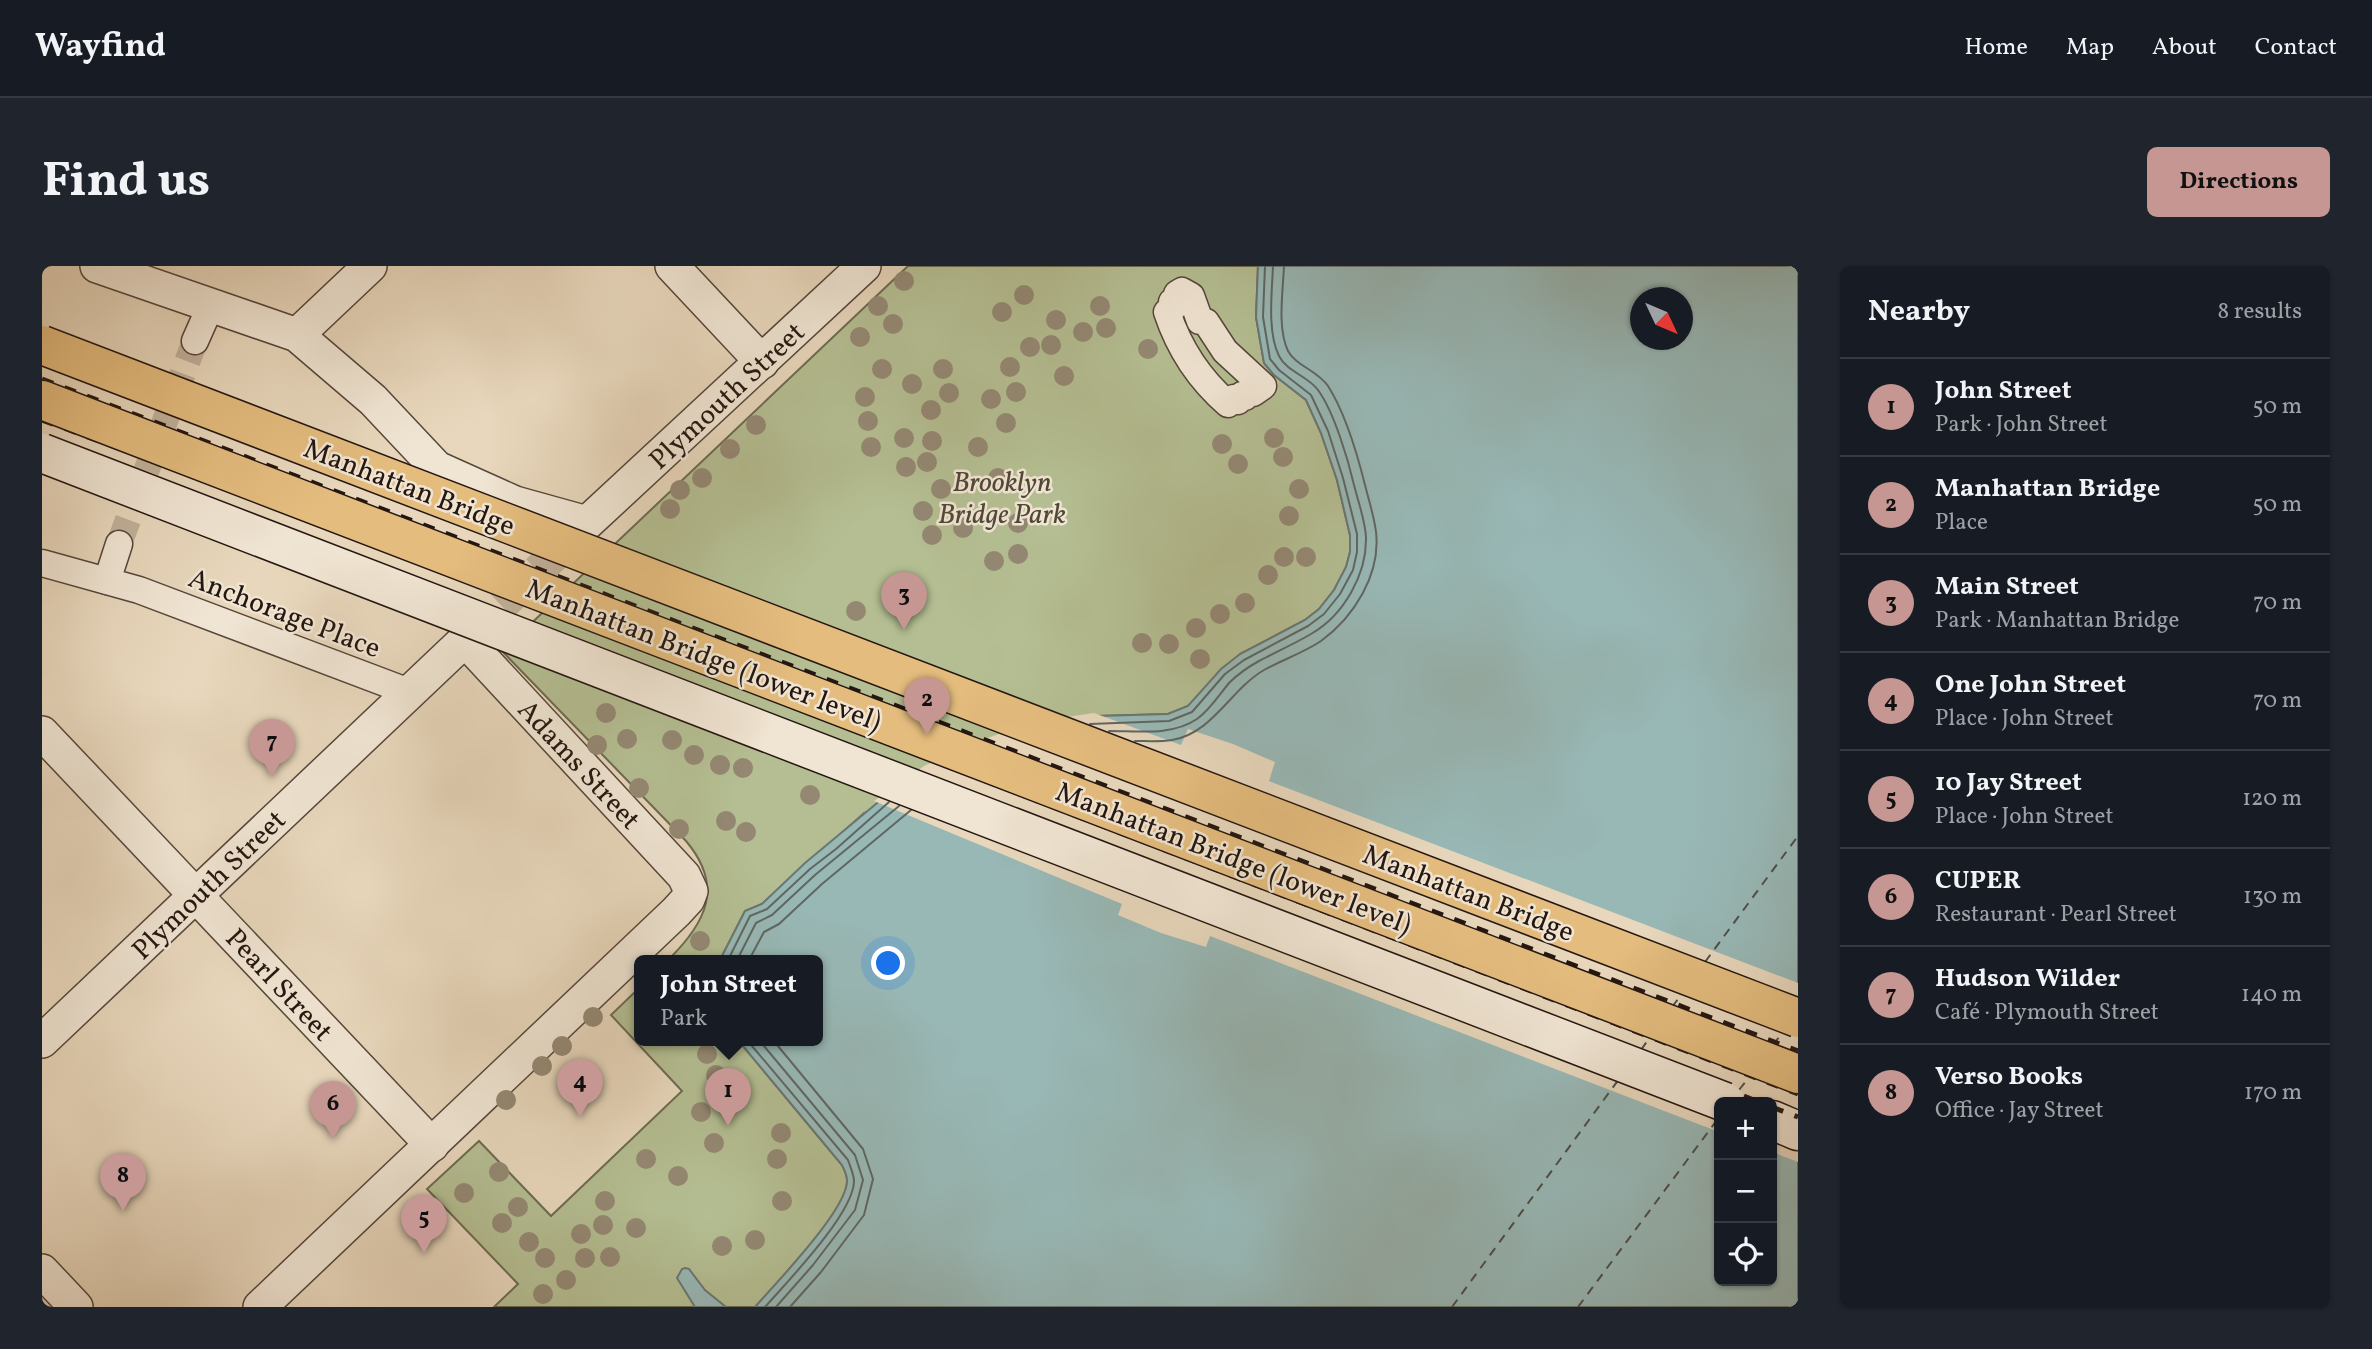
<!DOCTYPE html>
<html lang="en">
<head>
<meta charset="utf-8">
<style>
	:root { --surface:#171b24; --page:#20242c; --text:#f1f3f6; --muted:#9ea1a6; --line:#363941; --accent:#c59692 }
	body { margin:0; font-family:Vollkorn,serif; background:var(--page); color:var(--text) }
	.controls { position:absolute; right:21px; bottom:21px; display:grid; overflow:hidden; border-radius:10px; box-shadow:0 2px 5px #0004 }
	.controls button { width:63px; height:63px; display:grid; place-items:center; padding:0; border:0; border-bottom:2px solid var(--line); background:var(--surface); color:var(--text); font:35px sans-serif }
	.compass { position:absolute; left:1588px; top:21px; width:63px; height:63px; border-radius:50%; background:var(--surface); box-shadow:0 2px 5px #0004; rotate:134deg }
	.you { position:absolute; left:847px; top:698px; width:24px; height:24px; margin:-18px; border:5px solid #fff; border-radius:50%; background:#1a73e8; box-shadow:0 0 0 10px #1a73e833 }
	.badge { display:grid; place-items:center; width:46px; height:46px; border-radius:50%; background:var(--accent); color:#111; font-size:23px; font-weight:700 }
	.pin { position:absolute; translate:-50% -58px; filter:drop-shadow(0 2px 4px #0008) }
	.pin::after { content:''; position:absolute; top:37px; width:24px; height:21px; background:inherit; clip-path:polygon(0 0,100% 0,50% 100%) }
	.popup { position:absolute; left:592px; top:689px; width:189px; height:91px; box-sizing:border-box; display:grid; place-content:center; border-radius:10px; background:var(--surface); filter:drop-shadow(0 2px 5px #0005); font-size:23px; white-space:nowrap; color:var(--muted) }
	.popup b { font-size:26px; color:var(--text) }
	.popup::after { content:''; position:absolute; left:50%; top:100%; margin-left:-14px; border:14px solid transparent; border-top-color:var(--surface) }
	.list { margin:0; padding:0; list-style:none }
	h2 { display:flex; justify-content:space-between; align-items:center; height:91px; margin:0; padding:0 28px; font-size:30px }
	h2 small { font-size:23px; font-weight:400; color:var(--muted) }
	.list li { display:grid; grid-template-columns:46px 1fr auto; gap:21px; align-items:center; box-sizing:border-box; height:98px; padding:0 28px; border-top:2px solid var(--line) }
	.list b { display:block; font-size:26px; white-space:nowrap }
	.list p { margin:0; font-size:23px; white-space:nowrap; color:var(--muted) }
	.list em { font-size:23px; font-style:normal; color:var(--muted) }
	.icon { flex:none; width:38px; height:38px; fill:none; stroke:currentColor; stroke-width:2; stroke-linecap:round; stroke-linejoin:round }
	.map { position:relative; flex:none; width:1756px; height:1041px; overflow:hidden; border-radius:10px }
	header { display:flex; align-items:center; gap:42px; box-sizing:border-box; height:98px; padding:0 35px; background:var(--surface); border-bottom:2px solid var(--line) }
	header strong { font-size:33px }
	nav { display:flex; gap:38px; margin-inline-start:auto; font-size:24px }
	.intro { display:flex; align-items:center; justify-content:space-between; box-sizing:border-box; height:168px; padding:0 42px }
	h1 { margin:0; font-size:49px }
	.button { padding:18px 32px; border-radius:10px; background:var(--accent); color:#111; font-size:24px; font-weight:700 }
	main { display:flex; gap:42px; padding:0 42px }
	aside { flex:1; background:var(--surface); border-radius:10px; box-shadow:0 2px 5px #0004 }
	.map>svg:first-child { display:block }
</style>
</head>
<body>
<header>
<strong>Wayfind</strong>
<nav><a>Home</a><a>Map</a><a>About</a><a>Contact</a></nav>
</header>
<div class="intro"><h1>Find us</h1><a class="button">Directions</a></div>
<main>
<div class="map">
<svg width="1756" height="1041" viewBox="0 0 1756 1041">
	<rect width="100%" height="100%" fill="#e8d7bc"/>
	<filter id="stains"><feTurbulence type="fractalNoise" baseFrequency=".00286" numOctaves="4"/><feColorMatrix values="0 0 0 0 .2 0 0 0 0 .09 0 0 0 0 .02 0 0 0 .5 -.17"/></filter>
	<radialGradient id="worn" r=".72"><stop offset=".6" stop-color="#630" stop-opacity="0"/><stop offset="1" stop-color="#630" stop-opacity=".3"/></radialGradient>
	<g fill="#b4be92" stroke="#6c6a51" stroke-width="2">
		<path d="M866 0H1216L1214 51 1222 97 1232 109 1264 134 1279 167 1295 214 1308 269V286L1304 301 1292 324 1277 343 1263 354 1198 388 1146 440 1126 448 1055 450 822 547 720 638 703 645 678 694H626C665 656 682 620 644 575L460 385Z"/>
		<path d="M597 722V774H696L800 899C802 903 805 910 805 914 807 942 733 1019 713 1041H452L476 1018 385 923 437 875 509 950 640 825 569 749Z"/>
	</g>
	<g fill="#98b8b6" stroke="#6a7774" stroke-width="2" fill-rule="evenodd">
		<path d="M1216 0H1756V1041H713C733 1018 807 942 805 914 805 910 802 903 800 899L696 774H775V694H678L703 645 720 638 763 597 846 528 1055 450 1126 448 1146 440 1179 403 1198 388 1263 354 1277 343 1292 324 1304 301 1308 286V269L1295 214 1279 167 1264 134 1232 109 1222 97 1214 51ZM1598 32H1640V74H1598ZM1677 836H1730V1015H1677Z"/>
		<polygon points="643,1002 647,1003 663,1024 684,1041 653,1041 635,1012 640,1003"/>
	</g>
	<polygon fill="#e8d7bc" points="1052,447 1139,479 1146,463 1191,478 1233,496 1227,515 1756,717 1756,896 1730,886 1730,836 1677,836 1677,866 1168,670 1164,681 1119,667 1076,649 1080,638 832,535 882,500 924,480 990,456"/>
	<g fill="none" stroke-linecap="round" stroke-linejoin="round">
		<g stroke="#5e6763" stroke-width="2">
			<polyline points="1048,458 1127,455 1150,446 1183,408 1202,394 1266,360 1282,348 1298,328 1311,304 1315,286 1315,268 1301,212 1286,165 1269,129 1237,104 1228,93 1221,51 1223,0"/>
			<path d="M1067 465C1096 465 1130 470 1155 453 1168 444 1177 429 1187 417 1196 408 1206 401 1217 395 1234 386 1252 378 1269 368 1302 349 1325 308 1324 271 1323 254 1316 235 1312 219 1306 193 1292 146 1276 124 1266 110 1245 106 1237 90 1225 66 1230 26 1231 0"/>
			<path d="M1093 475C1105 475 1118 476 1130 474 1171 467 1188 424 1222 404 1240 394 1261 387 1279 375 1312 351 1339 308 1334 266 1332 250 1327 235 1323 219 1315 187 1304 148 1286 120 1276 105 1253 99 1246 85 1235 62 1241 25 1242 0"/>
			<polyline points="686,694 708,650 725,643 768,603 794,583 847,536"/>
			<polyline points="695,694 714,657 730,649 773,609 857,540"/>
			<polyline points="707,694 722,666 737,658 780,618 869,544"/>
			<path d="M705 774 806 894C808 900 812 909 812 915 812 947 745 1016 723 1041"/>
			<polyline points="717,774 813,889 821,914 813,944 771,999 734,1041"/>
			<polyline points="731,774 821,883 831,913 822,949 779,1006 748,1041"/>
		</g>
		<g stroke="#4d4f4a" stroke-width="2" stroke-dasharray="9 7" stroke-linecap="butt">
			<polyline points="1663,696 1756,570"/>
			<polyline points="1630,741 1639,729"/>
			<polyline points="1731,779 1740,767"/>
			<polyline points="1599,784 1608,771"/>
			<polyline points="1697,824 1709,809"/>
			<polyline points="1410,1041 1577,813"/>
			<polyline points="1536,1041 1675,854"/>
		</g>
		<polyline stroke="#c1b09a" stroke-width="26" stroke-dasharray="26 13" stroke-linecap="butt" points="77,278 153,75"/>
		<polyline stroke="#c1b09a" stroke-width="33" stroke-dasharray="33 17" stroke-linecap="butt" points="423,374 539,264"/>
		<defs>
			<g id="pedestrian">
				<path d="M1140 25 1149 30 1158 55 1164 56 1183 85 1221 120 1211 127 1207 126 1203 131 1200 129 1196 135 1192 132 1186 138C1157 113 1137 82 1125 46L1131 42 1130 36 1136 33 1135 28Z"/>
				<polyline points="153,75 169,39"/>
				<polyline points="0,297 97,324 367,426"/>
				<polyline points="65,315 77,278"/>
			</g>
			<g id="minor">
				<polyline points="55,0 255,69 331,134 395,202 473,237 545,257 822,0"/>
				<polyline points="630,0 720,96"/>
				<polyline points="255,69 328,0"/>
				<polyline points="0,467 390,879"/>
				<polyline points="0,775 423,374 642,610 649,625 646,633 634,646 218,1041"/>
				<polyline points="0,1005 34,1041"/>
			</g>
			<polyline id="secondary" points="1730,854 1756,865"/>
		</defs>
		<use href="#pedestrian" stroke="#55463b" stroke-width="29"/>
		<use href="#minor" stroke="#55463b" stroke-width="36"/>
		<use href="#secondary" stroke="#241610" stroke-width="41"/>
		<use href="#pedestrian" stroke="#f0e5d3" stroke-width="26"/>
		<use href="#minor" stroke="#f0e5d3" stroke-width="33"/>
		<use href="#secondary" stroke="#f0e5d3" stroke-width="38"/>
		<g stroke="#241610" stroke-width="5" stroke-dasharray="12 12" stroke-linecap="butt">
			<polyline points="0,94 1756,766"/>
			<polyline points="0,113 1756,785"/>
			<polyline points="0,154 158,212 1756,828"/>
			<polyline points="0,174 1717,836"/>
			<polyline points="1730,841 1756,851"/>
		</g>
		<defs>
			<polyline id="secondary-bridge" points="0,187 1683,836"/>
			<g id="primary-bridge">
				<polyline points="0,79 1756,752"/>
				<polyline points="0,134 1756,808"/>
			</g>
		</defs>
		<use href="#secondary-bridge" stroke="#241610" stroke-width="41" stroke-linecap="butt"/>
		<use href="#primary-bridge" stroke="#241610" stroke-width="41" stroke-linecap="butt"/>
		<use href="#secondary-bridge" stroke="#f0e5d3" stroke-width="38"/>
		<use href="#primary-bridge" stroke="#e4bc7e" stroke-width="38"/>
	</g>
	<g fill="#948873">
		<circle cx="862" cy="15" r="10"/>
		<circle cx="982" cy="29" r="10"/>
		<circle cx="836" cy="40" r="10"/>
		<circle cx="1058" cy="40" r="10"/>
		<circle cx="960" cy="46" r="10"/>
		<circle cx="1014" cy="54" r="10"/>
		<circle cx="851" cy="58" r="10"/>
		<circle cx="1064" cy="62" r="10"/>
		<circle cx="1041" cy="66" r="10"/>
		<circle cx="818" cy="71" r="10"/>
		<circle cx="1009" cy="79" r="10"/>
		<circle cx="988" cy="81" r="10"/>
		<circle cx="1106" cy="83" r="10"/>
		<circle cx="968" cy="101" r="10"/>
		<circle cx="840" cy="103" r="10"/>
		<circle cx="901" cy="103" r="10"/>
		<circle cx="1022" cy="110" r="10"/>
		<circle cx="870" cy="118" r="10"/>
		<circle cx="974" cy="126" r="10"/>
		<circle cx="907" cy="127" r="10"/>
		<circle cx="823" cy="131" r="10"/>
		<circle cx="949" cy="133" r="10"/>
		<circle cx="889" cy="144" r="10"/>
		<circle cx="826" cy="155" r="10"/>
		<circle cx="964" cy="157" r="10"/>
		<circle cx="714" cy="159" r="10"/>
		<circle cx="862" cy="172" r="10"/>
		<circle cx="1232" cy="172" r="10"/>
		<circle cx="890" cy="175" r="10"/>
		<circle cx="1180" cy="178" r="10"/>
		<circle cx="829" cy="181" r="10"/>
		<circle cx="936" cy="181" r="10"/>
		<circle cx="688" cy="183" r="10"/>
		<circle cx="1241" cy="191" r="10"/>
		<circle cx="885" cy="196" r="10"/>
		<circle cx="1196" cy="198" r="10"/>
		<circle cx="864" cy="201" r="10"/>
		<circle cx="660" cy="212" r="10"/>
		<circle cx="956" cy="212" r="10"/>
		<circle cx="899" cy="223" r="10"/>
		<circle cx="1257" cy="223" r="10"/>
		<circle cx="638" cy="224" r="10"/>
		<circle cx="628" cy="243" r="10"/>
		<circle cx="881" cy="245" r="10"/>
		<circle cx="1247" cy="250" r="10"/>
		<circle cx="976" cy="257" r="10"/>
		<circle cx="921" cy="262" r="10"/>
		<circle cx="890" cy="269" r="10"/>
		<circle cx="976" cy="288" r="10"/>
		<circle cx="1242" cy="291" r="10"/>
		<circle cx="1264" cy="291" r="10"/>
		<circle cx="952" cy="295" r="10"/>
		<circle cx="1226" cy="309" r="10"/>
		<circle cx="1203" cy="337" r="10"/>
		<circle cx="814" cy="345" r="10"/>
		<circle cx="1178" cy="348" r="10"/>
		<circle cx="1154" cy="362" r="10"/>
		<circle cx="1100" cy="377" r="10"/>
		<circle cx="1127" cy="378" r="10"/>
		<circle cx="1158" cy="393" r="10"/>
		<circle cx="564" cy="447" r="10"/>
		<circle cx="585" cy="473" r="10"/>
		<circle cx="630" cy="474" r="10"/>
		<circle cx="555" cy="479" r="10"/>
		<circle cx="652" cy="489" r="10"/>
		<circle cx="678" cy="499" r="10"/>
		<circle cx="701" cy="502" r="10"/>
		<circle cx="597" cy="522" r="10"/>
		<circle cx="768" cy="529" r="10"/>
		<circle cx="684" cy="555" r="10"/>
		<circle cx="637" cy="563" r="10"/>
		<circle cx="704" cy="566" r="10"/>
		<circle cx="658" cy="675" r="10"/>
		<circle cx="551" cy="751" r="10"/>
		<circle cx="520" cy="780" r="10"/>
		<circle cx="665" cy="788" r="10"/>
		<circle cx="500" cy="800" r="10"/>
		<circle cx="674" cy="809" r="10"/>
		<circle cx="464" cy="834" r="10"/>
		<circle cx="659" cy="846" r="10"/>
		<circle cx="739" cy="867" r="10"/>
		<circle cx="672" cy="877" r="10"/>
		<circle cx="604" cy="893" r="10"/>
		<circle cx="735" cy="893" r="10"/>
		<circle cx="457" cy="906" r="10"/>
		<circle cx="636" cy="910" r="10"/>
		<circle cx="422" cy="927" r="10"/>
		<circle cx="563" cy="935" r="10"/>
		<circle cx="740" cy="935" r="10"/>
		<circle cx="476" cy="941" r="10"/>
		<circle cx="460" cy="957" r="10"/>
		<circle cx="561" cy="959" r="10"/>
		<circle cx="594" cy="962" r="10"/>
		<circle cx="539" cy="968" r="10"/>
		<circle cx="713" cy="974" r="10"/>
		<circle cx="487" cy="976" r="10"/>
		<circle cx="680" cy="980" r="10"/>
		<circle cx="568" cy="991" r="10"/>
		<circle cx="503" cy="992" r="10"/>
		<circle cx="543" cy="992" r="10"/>
		<circle cx="524" cy="1014" r="10"/>
		<circle cx="501" cy="1028" r="10"/>
	</g>
	<g text-anchor="middle" stroke-width="5" stroke-linejoin="round" paint-order="stroke">
		<g font-size="28" fill="#241610" stroke="#f0e5d3">
			<text transform="translate(684 129) rotate(-43)" y="10">Plymouth Street</text>
			<text transform="translate(368 220) rotate(21)" y="10">Manhattan Bridge</text>
			<text transform="translate(243 346) rotate(21)" y="10">Anchorage Place</text>
			<text transform="translate(662 388) rotate(21)" y="10">Manhattan Bridge (lower level)</text>
			<text transform="translate(538 498) rotate(47)" y="10">Adams Street</text>
			<text transform="translate(1192 591) rotate(21)" y="10">Manhattan Bridge (lower level)</text>
			<text transform="translate(166 618) rotate(-44)" y="10">Plymouth Street</text>
			<text transform="translate(1427 626) rotate(21)" y="10">Manhattan Bridge</text>
			<text transform="translate(238 718) rotate(47)" y="10">Pearl Street</text>
		</g>
		<g font-size="28" font-style="italic" fill="#4f4837" stroke="#f0e5d3">
			<text x="960" y="225">Brooklyn<tspan x="960" dy="32">Bridge Park</tspan></text>
		</g>
	</g>
	<rect width="100%" height="100%" filter="url(#stains)"/>
	<rect width="100%" height="100%" fill="url(#worn)"/>
</svg>
<div class="controls">
<button>+</button>
<button>−</button>
<button><svg class="icon" aria-label="locate" viewBox="0 0 24 24"><circle cx="12" cy="12" r="6"/><path d="M12 2v4M12 18v4M2 12h4M18 12h4"/></svg></button>
</div>
<svg class="compass" viewBox="-18 -18 36 36"><path d="M0-13l5 13h-10z" fill="#e53935"/><path d="M0 13l5-13h-10z" fill="#9ea1a6"/></svg>
<div class="you"></div>
<div class="pin badge" style="left:686px;top:860px">1</div>
<div class="popup"><b>John Street</b>Park</div>
<div class="pin badge" style="left:885px;top:469px">2</div>
<div class="pin badge" style="left:862px;top:364px">3</div>
<div class="pin badge" style="left:538px;top:851px">4</div>
<div class="pin badge" style="left:382px;top:987px">5</div>
<div class="pin badge" style="left:291px;top:873px">6</div>
<div class="pin badge" style="left:230px;top:511px">7</div>
<div class="pin badge" style="left:81px;top:945px">8</div>
</div>
<aside>
<h2>Nearby<small>8 results</small></h2>
<ul class="list">
<li><span class="badge">1</span><div><b>John Street</b><p>Park · John Street</p></div><em>50 m</em></li>
<li><span class="badge">2</span><div><b>Manhattan Bridge</b><p>Place</p></div><em>50 m</em></li>
<li><span class="badge">3</span><div><b>Main Street</b><p>Park · Manhattan Bridge</p></div><em>70 m</em></li>
<li><span class="badge">4</span><div><b>One John Street</b><p>Place · John Street</p></div><em>70 m</em></li>
<li><span class="badge">5</span><div><b>10 Jay Street</b><p>Place · John Street</p></div><em>120 m</em></li>
<li><span class="badge">6</span><div><b>CUPER</b><p>Restaurant · Pearl Street</p></div><em>130 m</em></li>
<li><span class="badge">7</span><div><b>Hudson Wilder</b><p>Café · Plymouth Street</p></div><em>140 m</em></li>
<li><span class="badge">8</span><div><b>Verso Books</b><p>Office · Jay Street</p></div><em>170 m</em></li>
</ul>
</aside>
</main>
</body>
</html>
